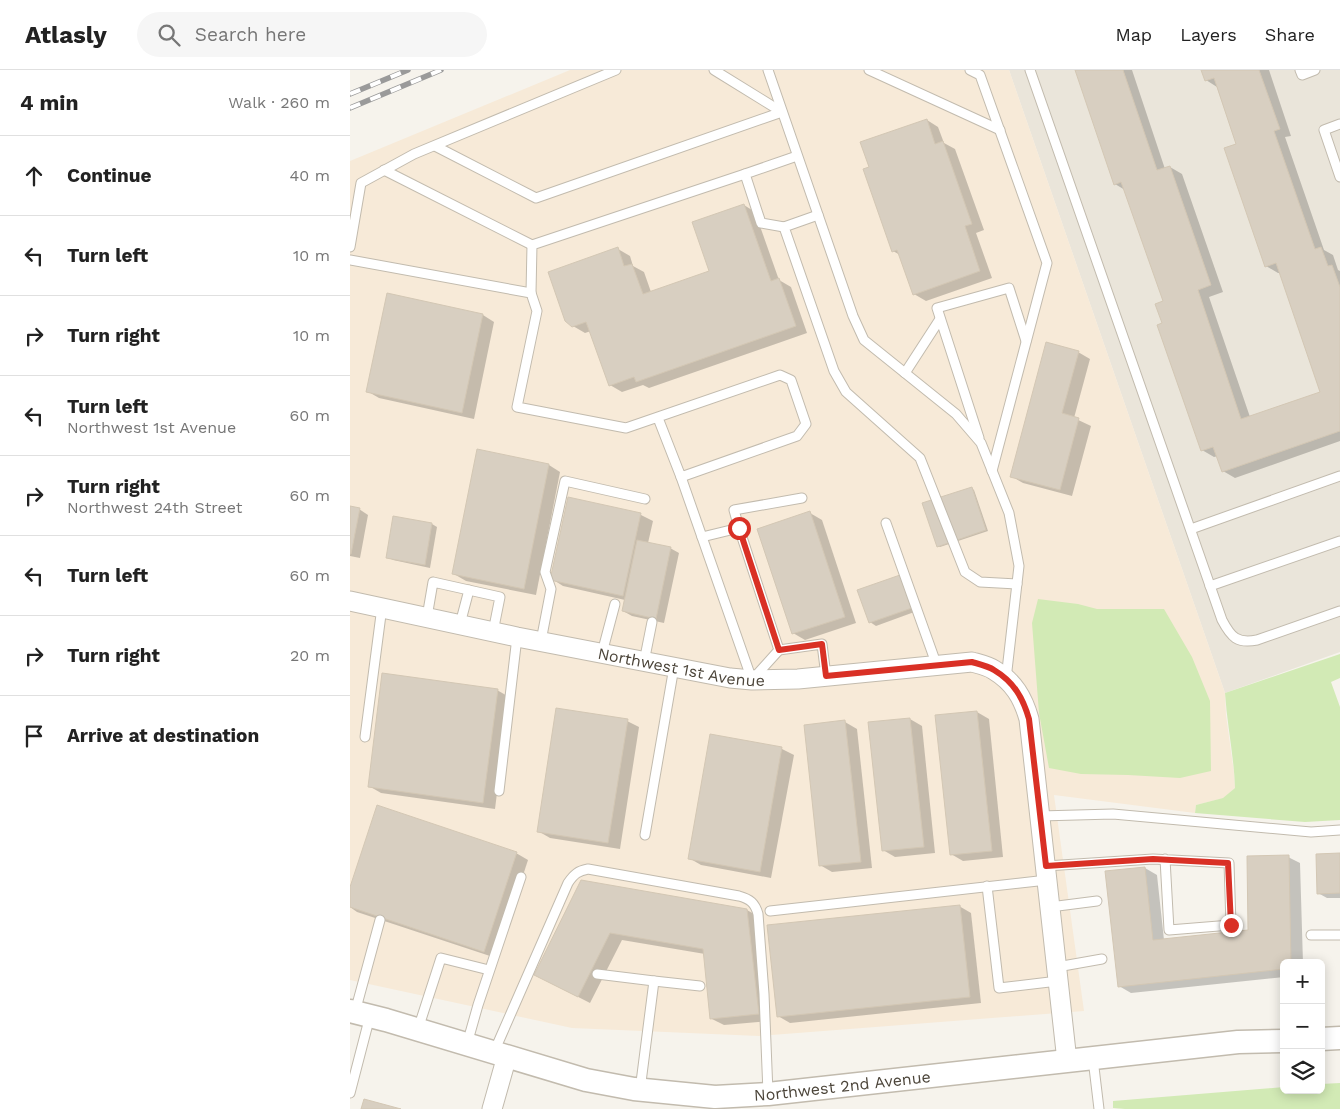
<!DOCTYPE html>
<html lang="en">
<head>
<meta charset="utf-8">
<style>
	:root { --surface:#fff; --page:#f6f6f6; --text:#222; --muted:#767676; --line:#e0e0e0 }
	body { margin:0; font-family:"Work Sans",sans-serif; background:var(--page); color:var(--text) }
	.controls { position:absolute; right:15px; bottom:15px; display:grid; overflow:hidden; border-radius:8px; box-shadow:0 2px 12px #0003 }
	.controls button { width:45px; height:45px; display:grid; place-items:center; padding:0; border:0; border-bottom:1px solid var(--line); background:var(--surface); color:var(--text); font:25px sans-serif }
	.stop { position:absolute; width:15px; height:15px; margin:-11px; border:4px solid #d93025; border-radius:50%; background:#fff }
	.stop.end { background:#d93025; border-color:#fff; box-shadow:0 1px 5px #0008 }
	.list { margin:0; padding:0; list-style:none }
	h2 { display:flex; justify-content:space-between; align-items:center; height:65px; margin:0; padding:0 20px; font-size:21px }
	h2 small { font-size:16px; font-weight:400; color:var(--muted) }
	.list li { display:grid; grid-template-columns:32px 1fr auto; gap:15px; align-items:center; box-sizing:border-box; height:80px; padding:0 20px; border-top:1px solid var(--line) }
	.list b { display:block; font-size:19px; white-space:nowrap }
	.list p { margin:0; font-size:16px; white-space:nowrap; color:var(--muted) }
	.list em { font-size:16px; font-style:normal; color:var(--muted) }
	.icon { flex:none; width:28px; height:28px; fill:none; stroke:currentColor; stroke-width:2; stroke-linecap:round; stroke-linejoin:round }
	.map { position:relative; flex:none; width:990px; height:1039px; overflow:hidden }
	header { display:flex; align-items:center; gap:30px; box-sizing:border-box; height:70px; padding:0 25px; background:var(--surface); border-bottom:1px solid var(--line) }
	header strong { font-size:24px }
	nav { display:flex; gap:28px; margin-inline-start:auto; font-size:18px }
	.search { width:350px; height:45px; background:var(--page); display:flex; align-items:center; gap:12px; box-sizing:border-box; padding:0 18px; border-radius:28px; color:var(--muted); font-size:19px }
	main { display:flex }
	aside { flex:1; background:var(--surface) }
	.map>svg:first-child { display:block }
</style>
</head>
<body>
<header>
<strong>Atlasly</strong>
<div class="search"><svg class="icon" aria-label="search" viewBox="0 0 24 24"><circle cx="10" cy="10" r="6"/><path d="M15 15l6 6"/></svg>Search here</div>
<nav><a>Map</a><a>Layers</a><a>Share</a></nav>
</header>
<main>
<aside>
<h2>4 min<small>Walk · 260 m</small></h2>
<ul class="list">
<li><svg class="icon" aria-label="ahead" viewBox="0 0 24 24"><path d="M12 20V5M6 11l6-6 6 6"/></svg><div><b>Continue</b></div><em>40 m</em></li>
<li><svg class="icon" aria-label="left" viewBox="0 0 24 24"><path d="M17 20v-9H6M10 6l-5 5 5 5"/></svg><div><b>Turn left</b></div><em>10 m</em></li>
<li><svg class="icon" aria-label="right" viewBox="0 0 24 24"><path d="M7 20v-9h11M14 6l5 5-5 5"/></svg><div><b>Turn right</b></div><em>10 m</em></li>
<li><svg class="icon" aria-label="left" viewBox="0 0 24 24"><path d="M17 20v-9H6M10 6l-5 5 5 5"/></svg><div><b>Turn left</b><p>Northwest 1st Avenue</p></div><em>60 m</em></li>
<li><svg class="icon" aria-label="right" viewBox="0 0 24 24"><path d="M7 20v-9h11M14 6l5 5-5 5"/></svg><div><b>Turn right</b><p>Northwest 24th Street</p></div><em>60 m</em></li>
<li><svg class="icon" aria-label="left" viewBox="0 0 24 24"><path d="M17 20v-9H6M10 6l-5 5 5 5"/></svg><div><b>Turn left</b></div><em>60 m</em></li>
<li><svg class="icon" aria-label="right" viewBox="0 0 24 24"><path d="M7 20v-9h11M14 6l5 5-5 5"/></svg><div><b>Turn right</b></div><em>20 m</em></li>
<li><svg class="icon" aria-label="arrive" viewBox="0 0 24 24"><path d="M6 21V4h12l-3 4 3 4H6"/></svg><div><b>Arrive at destination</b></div></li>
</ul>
</aside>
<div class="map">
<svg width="990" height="1039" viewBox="0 0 990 1039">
	<rect width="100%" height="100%" fill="#f6f3ec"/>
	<polygon fill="#eae5da" points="659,0 990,0 990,582 875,623"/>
	<polygon fill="#f7ead8" points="220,0 659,0 875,623 876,645 884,703 885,718 874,728 846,735 845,743 704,725 734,941 409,966 222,958 0,910 0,91"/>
	<g fill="#d2eab5">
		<polygon points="688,529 728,534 747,539 814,539 842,587 860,631 861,701 830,708 778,705 731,704 699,698 689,643 682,553"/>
		<path d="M990 584V608L981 612 990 637V750L955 752 845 743 846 735 873 728 885 718C884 686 877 655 875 623Z"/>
		<polygon points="990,1013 990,1039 775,1039 763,1038 763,1031 934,1017 934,1020 971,1020 971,1014"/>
	</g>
	<g fill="#0003">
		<polygon points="726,0 782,0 815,99 820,97 832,104 873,222 859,227 900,347 972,323 931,203 928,203 916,196 888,75 867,17 856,10 853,0 919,0 941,66 935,67 974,180 983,185 988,200 990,201 990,371 885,408 873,401 868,386 864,387 852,380 813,254 814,232 775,120 765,114"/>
		<polygon points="577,50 588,57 594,73 605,79 634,160 626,163 642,208 576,231 564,224 550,185 543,181 520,98"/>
		<polygon points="394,135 405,142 429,210 441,217 457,263 299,318 293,315 272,322 260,315 241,261 235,263 223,256 268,179 280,186 283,196 294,202 301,222 361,202"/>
		<polygon points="133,245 144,252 124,349 29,328 17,321"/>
		<polygon points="728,282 740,289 724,348 741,356 722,426 673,413 661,406"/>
		<polygon points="199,395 210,402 186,525 116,511 104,504"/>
		<polygon points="621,418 624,420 638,461 590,477 588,476"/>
		<polygon points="219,429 291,445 303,451 298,473 320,478 329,483 314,553 282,546 273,541 275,530 213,516 202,509"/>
		<polygon points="0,438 9,439 18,445 10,488 0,486"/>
		<polygon points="460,443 472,450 506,553 455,570 443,563"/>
		<polygon points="82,454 87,457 80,498 43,490 37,487"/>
		<polygon points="550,506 567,541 526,556 520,552"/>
		<polygon points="147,620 159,627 145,739 31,723 19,716"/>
		<polygon points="627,642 639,649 653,787 613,791 601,784"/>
		<polygon points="560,649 572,656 585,783 545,787 533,780"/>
		<polygon points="277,651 289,657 270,779 200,768 188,761"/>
		<polygon points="495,652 507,659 522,798 482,802 470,795 455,656"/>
		<polygon points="432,679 444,685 421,808 351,795 339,788"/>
		<polygon points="166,783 178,790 146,888 7,842 0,837 0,821"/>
		<polygon points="990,784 990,828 977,828 968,823"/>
		<polygon points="938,787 950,793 953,893 934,893 934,907 781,923 769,916 795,798 807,805 814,870 900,861"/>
		<polygon points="232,811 397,840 409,847 420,951 374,955 362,949 355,884 272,870 240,933 197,911"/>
		<polygon points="609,836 621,843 631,933 440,953 428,946"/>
	</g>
	<g fill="#d8cfc1" stroke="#d3c7b4">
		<polygon points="725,0 773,0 807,100 820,96 861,215 848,220 891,349 970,322 926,193 915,197 874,78 886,74 864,8 855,11 851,0 909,0 930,59 924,61 965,179 971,177 978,196 982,195 990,217 990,361 872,402 863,377 851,381 807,255 812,253 805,234 813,231 771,112 764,115"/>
		<polygon points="577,49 585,74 593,71 622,154 615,156 630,201 563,225 547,180 542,182 513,99 519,97 510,72"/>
		<polygon points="394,134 421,211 429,208 446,256 286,312 284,307 259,316 236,252 222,257 215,251 198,202 268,177 274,196 282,194 293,224 359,201 342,152"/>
		<polygon points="37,223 133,244 112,343 16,322"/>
		<polygon points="696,272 729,281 712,343 729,348 710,420 660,407"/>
		<polygon points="127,379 199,394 174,519 102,504"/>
		<polygon points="622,417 636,460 587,477 572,433"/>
		<polygon points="218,427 291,443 273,526 200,510"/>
		<polygon points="0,436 10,438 1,484 0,484"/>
		<polygon points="460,441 495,547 442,564 407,459"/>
		<polygon points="43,446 82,453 75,495 36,488"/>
		<polygon points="287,470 321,477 306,549 272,541"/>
		<polygon points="550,505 562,538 519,553 507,520"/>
		<polygon points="32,603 148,619 133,733 18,717"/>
		<polygon points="206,638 278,649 258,773 187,762"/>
		<polygon points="627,641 642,781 600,785 585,645"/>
		<polygon points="560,648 574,777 532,781 518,652"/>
		<polygon points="495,650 511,792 469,796 454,655"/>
		<polygon points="360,664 432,677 410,802 338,789"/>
		<polygon points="27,735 167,782 134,882 0,837 0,817"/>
		<polygon points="990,783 990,823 967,824 966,784"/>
		<polygon points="939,785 941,893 934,893 934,899 768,917 755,801 795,797 803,870 898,860 897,786"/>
		<polygon points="231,810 397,839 409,944 360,949 353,879 260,863 228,927 184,905"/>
		<polygon points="610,835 620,927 427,947 417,855"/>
		<polygon points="14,1029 51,1039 11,1039"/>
	</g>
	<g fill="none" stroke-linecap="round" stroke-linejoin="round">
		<defs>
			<g id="service">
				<polyline points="418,0 503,246 514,270 606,344 631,373 659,443 669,496 656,609"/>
				<polyline points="519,0 650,60"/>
				<polyline points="620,0 630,5 697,193 642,401"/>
				<path d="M680 0 872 550C881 567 887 574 907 570L990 541"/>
				<polyline points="950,0 952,5 965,0"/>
				<polyline points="990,54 974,60 990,107"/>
				<polyline points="85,76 186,128 432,42 364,0"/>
				<polyline points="34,100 182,175"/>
				<polyline points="468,145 434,157 484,301 496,322 570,388 615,502 630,512 667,514"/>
				<polyline points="434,157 411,153 395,104 447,86"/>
				<polyline points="0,177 11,113 64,84 266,0"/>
				<polyline points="0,190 181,223 187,241 167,337 276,358 430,305 441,310 456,354 447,366 331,407 308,348"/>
				<polyline points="181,223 182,175 395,104"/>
				<polyline points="555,303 590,249"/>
				<polyline points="629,368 587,238 659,218 676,271"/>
				<polyline points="331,407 402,610 429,580 389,458"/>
				<polyline points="536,453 587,596"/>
				<polyline points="841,459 990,406"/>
				<polyline points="352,467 389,458 384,440 452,428"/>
				<polyline points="860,516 990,471"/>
				<polyline points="77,547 83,512 150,527 143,562"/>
				<polyline points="110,554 119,520"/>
				<polyline points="191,571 201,519 195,502 215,411 295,429"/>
				<polyline points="429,580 472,574 476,606"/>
				<polyline points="252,583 265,534"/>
				<polyline points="294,592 302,552"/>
				<polyline points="15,667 32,537"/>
				<polyline points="149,721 167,567"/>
				<polyline points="690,746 763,744 961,762 990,760"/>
				<polyline points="295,765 324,597"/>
				<polyline points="696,796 803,789 879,793 881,855 819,860 815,789"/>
				<polyline points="637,816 649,918 708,911"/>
				<polyline points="700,837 747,831"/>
				<polyline points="420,841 697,810"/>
				<polyline points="961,865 990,865"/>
				<polyline points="707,897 752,889"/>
				<polyline points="247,904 304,911 290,1020"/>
				<polyline points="304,911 350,916"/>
				<polyline points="5,942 30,850"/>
				<polyline points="68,959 91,888 139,900"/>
				<polyline points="117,974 128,935 171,807"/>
				<path d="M144 982 218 813C224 804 228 801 238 799L389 826C400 829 405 833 408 844L414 924 418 1023"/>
				<polyline points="743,989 749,1039"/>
				<polyline points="0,1023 20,946"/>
			</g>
			<g id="minor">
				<path id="s1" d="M0 531 167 567 380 608 402 610 448 609 622 592C629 594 638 596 644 600 664 612 673 628 679 649L717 991"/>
				<polyline points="142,1039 157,986"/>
			</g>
			<g id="tertiary">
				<path id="s2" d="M0 941 36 950 236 1010 284 1019 365 1027 418 1024 888 972 934 971"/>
				<polyline points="971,969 990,968"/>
			</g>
		</defs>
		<use href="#service" stroke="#c2bbae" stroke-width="11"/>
		<use href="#minor" stroke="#c2bbae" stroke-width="21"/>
		<use href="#tertiary" stroke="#c2bbae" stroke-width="25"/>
		<use href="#service" stroke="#fff" stroke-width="9"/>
		<use href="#minor" stroke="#fff" stroke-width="19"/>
		<use href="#tertiary" stroke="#fff" stroke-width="22"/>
		<defs>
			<g id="rail">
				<polyline points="0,24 58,0"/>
				<polyline points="0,38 91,0"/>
			</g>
		</defs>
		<use href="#rail" stroke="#9a9a9a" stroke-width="5.5"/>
		<use href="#rail" stroke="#fff" stroke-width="4" stroke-dasharray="11" stroke-linecap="butt"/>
	</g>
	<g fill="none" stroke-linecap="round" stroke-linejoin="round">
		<path stroke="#d93025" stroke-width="6" d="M389 458 429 580 472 574 476 606 622 592C629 594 638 596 644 600 664 612 673 628 679 649L696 796 803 789 878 793 881 855"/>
	</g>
	<g text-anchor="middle" stroke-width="4" stroke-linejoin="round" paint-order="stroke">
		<g font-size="16" fill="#4b4439" stroke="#fff">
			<text dy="6" stroke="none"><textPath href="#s1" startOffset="338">Northwest 1st Avenue</textPath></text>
			<text dy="6" stroke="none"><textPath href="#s2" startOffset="504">Northwest 2nd Avenue</textPath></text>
		</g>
	</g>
</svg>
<div class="controls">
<button>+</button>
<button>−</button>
<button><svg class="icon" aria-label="layers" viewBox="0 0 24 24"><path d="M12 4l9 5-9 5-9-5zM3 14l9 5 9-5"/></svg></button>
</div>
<div class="stop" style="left:389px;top:458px"></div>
<div class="stop end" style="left:881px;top:855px"></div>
</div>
</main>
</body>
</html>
